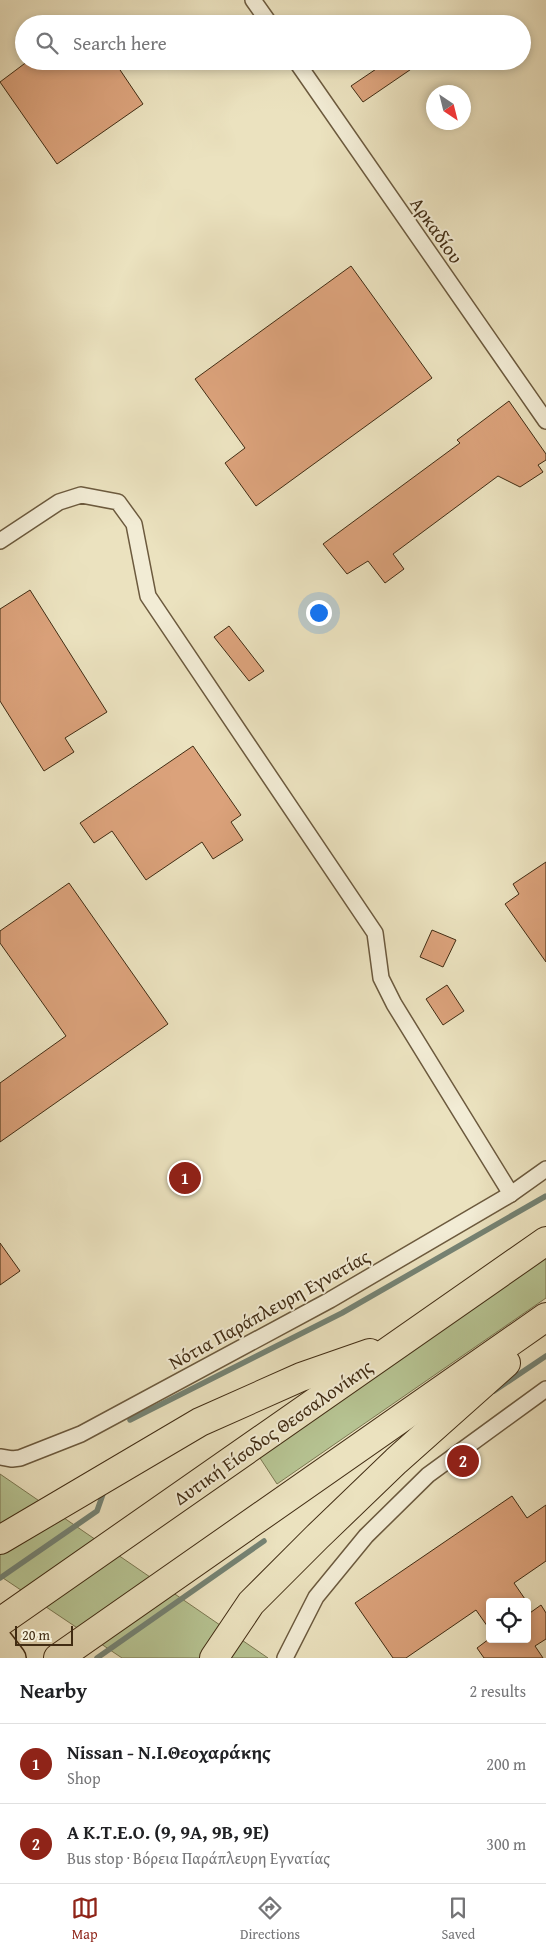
<!DOCTYPE html>
<html lang="en">
<head>
<meta charset="utf-8">
<style>
	:root { --surface:#fff; --page:#f2f2f2; --text:#202124; --muted:#757577; --line:#e0e0e0; --accent:#8f2418 }
	body { margin:0; font-family:"Gentium Book Plus",serif; background:var(--page); color:var(--text) }
	.controls { position:absolute; right:15px; bottom:15px; display:grid; overflow:hidden; border-radius:5px; box-shadow:0 2px 8px #0003 }
	.controls button { width:45px; height:45px; display:grid; place-items:center; padding:0; border:0; border-bottom:1px solid var(--line); background:var(--surface); color:var(--text); font:25px sans-serif }
	.compass { position:absolute; left:426px; top:85px; width:45px; height:45px; border-radius:50%; background:var(--surface); box-shadow:0 2px 8px #0003; rotate:145deg }
	.scale { position:absolute; left:15px; bottom:12px; width:58px; box-sizing:border-box; padding-left:5px; border:2px solid #412c13; border-top:0; font-size:14px; line-height:18px; white-space:nowrap; color:#412c13; -webkit-text-stroke:4px #f2ecd5; paint-order:stroke }
	.you { position:absolute; left:318px; top:612px; width:18px; height:18px; margin:-12px; border:4px solid #fff; border-radius:50%; background:#1a73e8; box-shadow:0 0 0 8px #1a73e833 }
	.badge { display:grid; place-items:center; width:32px; height:32px; border-radius:50%; background:var(--accent); color:#fff; font-size:16px; font-weight:700 }
	.pin { position:absolute; translate:-50% -50%; border:2px solid #fff; box-shadow:0 1px 5px #0006 }
	.list { margin:0; padding:0; list-style:none }
	h2 { display:flex; justify-content:space-between; align-items:center; height:65px; margin:0; padding:0 20px; font-size:21px }
	h2 small { font-size:16px; font-weight:400; color:var(--muted) }
	.list li { display:grid; grid-template-columns:32px 1fr auto; gap:15px; align-items:center; box-sizing:border-box; height:80px; padding:0 20px; border-top:1px solid var(--line) }
	.list b { display:block; font-size:19px; white-space:nowrap }
	.list p { margin:0; font-size:16px; white-space:nowrap; color:var(--muted) }
	.list em { font-size:16px; font-style:normal; color:var(--muted) }
	.icon { flex:none; width:28px; height:28px; fill:none; stroke:currentColor; stroke-width:2; stroke-linecap:round; stroke-linejoin:round }
	.map { position:relative; flex:none; width:546px; height:1658px; overflow:hidden }
	.search { position:absolute; background:var(--surface); box-shadow:0 2px 8px #0003; left:15px; right:15px; top:15px; height:55px; display:flex; align-items:center; gap:12px; box-sizing:border-box; padding:0 18px; border-radius:28px; color:var(--muted); font-size:19px }
	.sheet { height:225px; background:var(--surface) }
	nav { display:flex; justify-content:space-around; align-items:center; box-sizing:border-box; height:70px; border-top:1px solid var(--line); background:var(--surface); font-size:14px; color:var(--muted) }
	nav a { display:grid; justify-items:center; gap:2px }
	nav .on { color:var(--accent) }
	.map>svg:first-child { display:block }
</style>
</head>
<body>
<div class="map">
<svg width="546" height="1658" viewBox="0 0 546 1658">
	<rect width="100%" height="100%" fill="#ebe2bf"/>
	<filter id="stains"><feTurbulence type="fractalNoise" baseFrequency=".004" numOctaves="4"/><feColorMatrix values="0 0 0 0 .2 0 0 0 0 .09 0 0 0 0 .02 0 0 0 .5 -.17"/></filter>
	<radialGradient id="worn" r=".72"><stop offset=".6" stop-color="#630" stop-opacity="0"/><stop offset="1" stop-color="#630" stop-opacity=".3"/></radialGradient>
	<g fill="#b6c392" stroke="#7c7852">
		<polygon points="546,1257 546,1298 277,1484 258,1455"/>
		<polygon points="0,1474 268,1658 122,1658 0,1576"/>
	</g>
	<g fill="none" stroke-linecap="round" stroke-linejoin="round">
		<g stroke="#758374" stroke-width="5.5">
			<polyline points="494,1391 546,1356"/>
			<polyline points="130,1420 342,1313 546,1196"/>
			<polyline points="0,1578 97,1511 104,1491"/>
			<polyline points="97,1658 264,1541"/>
		</g>
	</g>
	<g fill="#dba27b" stroke="#412c13">
		<polygon points="28,61 114,61 143,104 57,164 0,82"/>
		<polygon points="388,61 423,61 363,102 351,86"/>
		<polygon points="351,266 432,378 256,506 225,463 245,448 195,379"/>
		<polygon points="509,401 546,454 546,460 538,465 543,472 520,487 498,476 393,554 404,569 385,583 368,561 347,574 323,544 460,443 457,440"/>
		<polygon points="30,590 107,712 65,738 74,752 44,771 0,701 0,609"/>
		<polygon points="229,626 264,671 249,681 214,637"/>
		<polygon points="193,746 241,815 231,822 243,840 213,859 202,842 146,880 112,831 94,843 80,823"/>
		<polygon points="546,862 546,962 505,904 519,894 513,884"/>
		<polygon points="69,883 168,1024 0,1142 0,1083 66,1036 0,943 0,931"/>
		<polygon points="432,930 456,940 443,967 420,957"/>
		<polygon points="447,985 464,1011 443,1025 426,999"/>
		<polygon points="0,1243 20,1271 0,1285"/>
		<polygon points="512,1496 527,1518 546,1505 546,1561 514,1583 527,1602 490,1602 490,1630 476,1610 406,1658 393,1658 355,1603"/>
		<polygon points="541,1605 546,1613 546,1639 535,1646 543,1658 484,1658 477,1648 489,1639 527,1639 527,1615"/>
	</g>
	<g fill="none" stroke-linecap="round" stroke-linejoin="round">
		<defs>
			<g id="minor">
				<polyline points="253,0 270,24"/>
				<polyline points="296,61 546,421"/>
				<polyline points="0,541 59,502 81,495 118,502 134,524 148,596 375,933 381,978 394,1004 511,1194"/>
				<polyline points="0,1457 12,1459 20,1458 81,1434 330,1300 511,1194 546,1169"/>
				<polyline points="285,1658 316,1597 366,1536 428,1475 546,1389"/>
			</g>
			<polyline id="trunk" points="0,1641 13,1658"/>
			<g id="motorway">
				<polyline points="0,1540 200,1422 301,1377 370,1353"/>
				<polyline points="0,1622 546,1241"/>
				<polyline points="58,1658 546,1317"/>
				<polyline points="214,1658 251,1603 317,1537 396,1461 506,1363"/>
			</g>
		</defs>
		<use href="#minor" stroke="#6c5a3e" stroke-width="18"/>
		<use href="#trunk" stroke="#412c13" stroke-width="28"/>
		<use href="#motorway" stroke="#412c13" stroke-width="30"/>
		<use href="#minor" stroke="#f2ecd5" stroke-width="15"/>
		<use href="#trunk" stroke="#ebe2bf" stroke-width="25"/>
		<use href="#motorway" stroke="#ebe2bf" stroke-width="28"/>
	</g>
	<g text-anchor="middle" stroke-width="4" stroke-linejoin="round" paint-order="stroke">
		<g font-size="19" fill="#412c13" stroke="#f2ecd5">
			<text transform="translate(437 230) rotate(55)" y="7">Αρκαδίου</text>
			<text transform="translate(269 1309) rotate(-29)" y="7">Νότια Παράπλευρη Εγνατίας</text>
			<text transform="translate(273 1432) rotate(-35)" y="7">Δυτική Είσοδος Θεσσαλονίκης</text>
		</g>
	</g>
	<rect width="100%" height="100%" filter="url(#stains)"/>
	<rect width="100%" height="100%" fill="url(#worn)"/>
</svg>
<div class="controls">
<button><svg class="icon" aria-label="locate" viewBox="0 0 24 24"><circle cx="12" cy="12" r="6"/><path d="M12 2v4M12 18v4M2 12h4M18 12h4"/></svg></button>
</div>
<svg class="compass" viewBox="-18 -18 36 36"><path d="M0-13l5 13h-10z" fill="#e53935"/><path d="M0 13l5-13h-10z" fill="#757577"/></svg>
<div class="scale">20 m</div>
<div class="you"></div>
<div class="pin badge" style="left:185px;top:1178px">1</div>
<div class="pin badge" style="left:463px;top:1461px">2</div>
<div class="search"><svg class="icon" aria-label="search" viewBox="0 0 24 24"><circle cx="10" cy="10" r="6"/><path d="M15 15l6 6"/></svg>Search here</div>
</div>
<section class="sheet">
<h2>Nearby<small>2 results</small></h2>
<ul class="list">
<li><span class="badge">1</span><div><b>Nissan - Ν.Ι.Θεοχαράκης</b><p>Shop</p></div><em>200 m</em></li>
<li><span class="badge">2</span><div><b>Α Κ.Τ.Ε.Ο. (9, 9Α, 9Β, 9Ε)</b><p>Bus stop · Βόρεια Παράπλευρη Εγνατίας</p></div><em>300 m</em></li>
</ul>
</section>
<nav>
<a class="on"><svg class="icon" aria-label="map" viewBox="0 0 24 24"><path d="M3 6l6-2 6 2 6-2v14l-6 2-6-2-6 2zM9 4v14M15 6v14"/></svg>Map</a>
<a><svg class="icon" aria-label="directions" viewBox="0 0 24 24"><path d="M12 3l9 9-9 9-9-9zM9 14v-3h6M13 9l2 2-2 2"/></svg>Directions</a>
<a><svg class="icon" aria-label="saved" viewBox="0 0 24 24"><path d="M7 4h10v16l-5-4-5 4z"/></svg>Saved</a>
</nav>
</body>
</html>
